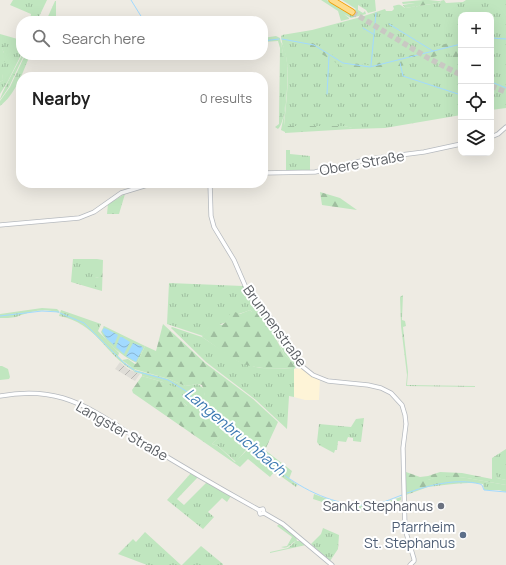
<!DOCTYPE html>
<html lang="en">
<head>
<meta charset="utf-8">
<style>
	:root { --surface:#fff; --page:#f6f6f6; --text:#222; --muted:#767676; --line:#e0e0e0 }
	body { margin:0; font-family:Manrope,sans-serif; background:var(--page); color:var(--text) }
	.controls { position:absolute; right:12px; top:12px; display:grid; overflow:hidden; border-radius:8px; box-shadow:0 4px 16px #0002 }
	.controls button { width:36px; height:36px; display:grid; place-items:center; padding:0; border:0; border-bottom:1px solid var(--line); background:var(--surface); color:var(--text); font:20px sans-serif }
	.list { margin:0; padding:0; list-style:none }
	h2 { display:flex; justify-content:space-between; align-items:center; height:52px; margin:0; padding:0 16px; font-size:17px }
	h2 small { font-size:13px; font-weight:400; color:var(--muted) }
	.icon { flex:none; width:22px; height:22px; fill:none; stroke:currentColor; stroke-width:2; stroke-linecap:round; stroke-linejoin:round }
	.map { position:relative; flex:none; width:506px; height:565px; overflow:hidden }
	.search { position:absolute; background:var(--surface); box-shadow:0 4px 16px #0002; left:16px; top:16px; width:252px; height:44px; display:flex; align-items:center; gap:10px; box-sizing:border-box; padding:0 14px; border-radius:16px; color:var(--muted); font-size:15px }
	.panel { position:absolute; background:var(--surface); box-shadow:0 4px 16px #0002; left:16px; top:72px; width:252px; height:116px; border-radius:16px }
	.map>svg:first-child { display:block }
</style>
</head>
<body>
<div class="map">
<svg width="506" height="565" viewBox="0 0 506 565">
	<defs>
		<pattern id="industrial-furrows" width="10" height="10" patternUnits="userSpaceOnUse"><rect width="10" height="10" fill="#dfddd7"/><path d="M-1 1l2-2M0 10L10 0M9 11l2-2" fill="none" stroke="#b8b6b2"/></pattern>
		<pattern id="grass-tufts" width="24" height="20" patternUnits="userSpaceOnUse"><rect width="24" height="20" fill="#c0e6bf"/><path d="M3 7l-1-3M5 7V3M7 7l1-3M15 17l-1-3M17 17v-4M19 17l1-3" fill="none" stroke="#9fbe9f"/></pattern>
		<pattern id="forest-firs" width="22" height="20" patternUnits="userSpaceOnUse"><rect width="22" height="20" fill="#c0e6bf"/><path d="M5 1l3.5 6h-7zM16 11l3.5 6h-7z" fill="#9fbe9f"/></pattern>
		<pattern id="water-waves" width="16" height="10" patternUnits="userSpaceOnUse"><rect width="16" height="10" fill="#a2daff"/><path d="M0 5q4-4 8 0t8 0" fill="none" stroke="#87b4d2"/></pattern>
	</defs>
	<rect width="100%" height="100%" fill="#eeebe3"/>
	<polygon fill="#fef4d7" points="302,368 320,379 319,400 305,400 294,397 294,369"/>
	<polygon fill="url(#industrial-furrows)" points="120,362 128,369 140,374 135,381 115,369"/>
	<g fill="url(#grass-tufts)">
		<polygon points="13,0 47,0 37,21 30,21 31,14 10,5"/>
		<polygon points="321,0 327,0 350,14 356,9 342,0 375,0 376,11 368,13 366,10 358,5 358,10 363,13 365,11 366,14 351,18 344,14 349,18 349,19 341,21 338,11"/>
		<path d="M444 0 446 3 463 2 466 0H506V108L491 110V38L505 39 491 38V15H461V44L454 45H461V115L385 128 352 129V128L344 126H284C286 104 289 83 287 62 286 53 282 45 281 37L282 35 312 30 361 17 385 9 386 11H392L394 9 393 6C401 4 399 4 405 8L438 3 441 2 440 1Z"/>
		<path d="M0 34 21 40V55L8 81 0 94V82L3 80C3 76 2 74 1 70 0 65 3 58 4 53L0 44Z"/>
		<path d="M276 36 280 38C282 48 284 57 285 66 287 78 287 122 278 129L275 127 279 124V119L280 48 278 41 263 42V38Z"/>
		<path d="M22 55H24L9 87 0 100C0 95 18 63 22 55Z"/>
		<path d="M25 55H30C23 72 15 95 0 106V101L10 87Z"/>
		<polygon points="286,150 290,150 290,154 310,156 310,171 286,172"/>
		<polygon points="125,194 119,214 107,214 108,204"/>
		<polygon points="73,259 97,259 97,274 99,274 99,277 95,278 95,289 71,282"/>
		<path d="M169 283 243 286 247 293 273 322 301 367H296L284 354 277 338 250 310C243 313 237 314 230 316 227 328 216 321 209 327 207 330 205 333 203 336L167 324Z"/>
		<polygon points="403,295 402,318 402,320 405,321 406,326 403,327 408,372 407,385 475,386 475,387 406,386 407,375 401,326 400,297"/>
		<path d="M42 308 57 309 59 311V313C45 307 29 312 16 317 11 318 5 318 0 318V314Z"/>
		<path d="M61 310 101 324 98 331 119 353 118 356 126 364 135 369 134 371C104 354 97 323 59 316Z"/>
		<path d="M104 326 145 346 137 363C126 359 106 343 101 332Z"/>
		<polygon points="172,327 202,337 238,361 245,364 260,368 294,369 294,397 289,396 287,429 256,400 206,362 171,328"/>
		<polygon points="135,370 169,379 185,386 198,384 204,389 205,396 197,397 200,397 206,405 251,441 256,447 264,460 299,486 297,485 296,487 275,472 263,461 251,444 236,462 218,446 212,444 228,427 225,423 201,406 187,406 163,382 142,376 142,374 134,372"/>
		<polygon points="364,418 361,442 353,441 353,438 348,437 346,442 338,441 337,450 335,450 334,453 319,445 317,442 319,424 351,427 356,419"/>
		<polygon points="506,449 506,480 497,478 496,475 492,474 492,458"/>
		<polygon points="191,473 198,477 177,499 184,505 207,482 231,496 227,502 222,498 208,512 214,517 203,529 167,500"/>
		<path d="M442 475 467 478 506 485V492L499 490H484L483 484C465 481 446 485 428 487V480Z"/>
		<path d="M314 494C335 502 357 510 381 504 387 502 394 499 401 497V500L379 509 361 510 341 508 313 499Z"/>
		<path d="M279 524 296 537 297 541H300L306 545 270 553V552L288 548 296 541C291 543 288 550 281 547L287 546 292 537 277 526Z"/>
		<polygon points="323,528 339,535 338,549 330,561 311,544 321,534"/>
		<polygon points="145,532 181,565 147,565 118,554 133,539 136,542"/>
		<polygon points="201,546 223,564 223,565 182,565"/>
	</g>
	<g fill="url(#forest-firs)">
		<polygon points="423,0 438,0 429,1 441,1 438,3 405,8 403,5 415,3 403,4 402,2"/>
		<polygon points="55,1 56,1 56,21 46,21"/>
		<path d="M0 37 1 38V44L4 46 2 48C4 53 6 57 5 62H2L3 80 0 82Z"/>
		<path d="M281 42C293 58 285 106 284 126H344L353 128 352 129 285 133V132L281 130C288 101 286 71 281 42Z"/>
		<polygon points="310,42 322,47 343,62 369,65 417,54 434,47 452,42 456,42 457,44 461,44 461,48 458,49 461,56 461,68 450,54 445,52 437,56 401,66 396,66 381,71 379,70 378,67 375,70 367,69 368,70 360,69 361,68 358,67 356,69 354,69 353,66 343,67 310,47"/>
		<polygon points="320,192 340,198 357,210 322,205"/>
		<polygon points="97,259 103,260 102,291 95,289 95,278 99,277 99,274 97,274"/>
		<path d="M250 310 252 312 256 310 267 322 284 354 296 367 294 369C275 368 256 370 239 362 226 355 214 345 202 337L212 321 222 325C227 322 229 319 230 314 235 310 236 313 240 314Z"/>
		<polygon points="163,324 205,363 253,399 278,422 265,450 292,471 289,479 264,460 256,447 251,441 206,405 200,397 196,397 197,394 205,396 202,385 198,384 185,386 169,379 134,369 122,360 128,359 135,364 137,363 145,346 156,351"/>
		<polygon points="142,376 163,382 181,390 184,403 187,406 201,406 225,423 229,427 212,444 218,446 235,462 245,452 251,444 263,461 275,471 270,477 248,459 240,467 133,393 132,390"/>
		<polygon points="406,472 420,477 428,476 440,472 462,473 492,479 492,474 496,474 497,478 506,480 506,485 467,478 442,476 428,480 428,487 406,495"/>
	</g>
	<polygon fill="#c0e6bf" points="0,366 2,366 8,369 10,377 9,379 0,380"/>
	<g fill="url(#water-waves)">
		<polygon points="104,328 107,329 118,335 114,345 107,339 102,331"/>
		<polygon points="120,337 122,337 130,342 124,354 116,347"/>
		<polygon points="133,343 141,346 143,348 136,362 126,356"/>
	</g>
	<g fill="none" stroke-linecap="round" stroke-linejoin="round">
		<g stroke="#a2daff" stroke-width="1">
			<polyline points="131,0 144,21"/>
			<polyline points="389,24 433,51"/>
			<polyline points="363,28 373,34"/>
			<polyline points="491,38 506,39"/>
			<polyline points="282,39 314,45 343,63 370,67 461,44"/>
			<polyline points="263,41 279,39"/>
			<polyline points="400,63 403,76 461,95"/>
			<polyline points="371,66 376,13"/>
			<polyline points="494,83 506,88"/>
			<polyline points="327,94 329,56"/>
			<polyline points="60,313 84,323 124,363 134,370"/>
			<polyline points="0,316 42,311 59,312"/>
			<path d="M135 371 168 380 186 391 195 400 212 411 251 442C256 447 258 453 263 459 267 464 274 469 280 472 304 490 335 506 367 505 379 505 391 499 402 495"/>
			<path d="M407 493C429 485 457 478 480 484L482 485 484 490 506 492"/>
		</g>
		<g stroke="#c9c8c3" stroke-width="5.5" stroke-dasharray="5.5 3" stroke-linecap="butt">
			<polyline points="352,12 428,58 461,75"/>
			<polyline points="491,86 506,92"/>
		</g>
		<defs>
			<g id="secondary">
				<polyline points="491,137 498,134 506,127"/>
				<polyline points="263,173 315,172 369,159 424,152 461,144"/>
				<polyline points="210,183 211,216 214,227 234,260 247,290 274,322 291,353 298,363 313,375 328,381 368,385 381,388 391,393 402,405 405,415 406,424 403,448 405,529 414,559 414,561 410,565"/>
				<polyline points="0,225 79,218 94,212 121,193 154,183"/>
				<path d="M0 396C21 392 43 392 63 398 93 407 120 428 146 444 183 467 221 489 259 510"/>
				<polyline points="264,513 263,509 259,510 260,514 264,513 283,524 332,565"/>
			</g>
			<polyline id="highway" points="332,0 352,12"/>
		</defs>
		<use href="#secondary" stroke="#b6babf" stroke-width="5"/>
		<use href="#highway" stroke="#f19d00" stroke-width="7"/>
		<use href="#secondary" stroke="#fff" stroke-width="3.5"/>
		<use href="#highway" stroke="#fedc8a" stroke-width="5.5"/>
	</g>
	<circle fill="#6b7280" stroke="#fff" stroke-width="1.5" cx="441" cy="506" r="4"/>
	<circle fill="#5c6f8a" stroke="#fff" stroke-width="1.5" cx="463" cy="535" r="4"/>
	<g text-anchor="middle" stroke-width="4" stroke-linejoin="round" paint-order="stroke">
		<g font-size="14" fill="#5b5f64" stroke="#fff">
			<text transform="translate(362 163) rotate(-10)" y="5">Obere Straße</text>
			<text transform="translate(275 326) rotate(54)" y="5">Brunnenstraße</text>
			<text transform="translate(122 431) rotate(30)" y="5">Langster Straße</text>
		</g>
		<g font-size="14" fill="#5b616d" stroke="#fff" text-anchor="end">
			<text x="433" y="511">Sankt Stephanus</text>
		</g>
		<g font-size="14" fill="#4e5e75" stroke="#fff" text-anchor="end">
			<text x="455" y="532">Pfarrheim<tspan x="455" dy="16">St. Stephanus</tspan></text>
		</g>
		<g font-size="15" font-style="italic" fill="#3d7ab2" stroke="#fff">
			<text transform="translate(235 432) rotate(40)" y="5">Langenbruchbach</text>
		</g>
	</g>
</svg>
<div class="controls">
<button>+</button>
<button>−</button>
<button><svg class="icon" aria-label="locate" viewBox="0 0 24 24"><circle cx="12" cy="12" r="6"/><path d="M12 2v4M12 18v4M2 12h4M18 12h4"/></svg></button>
<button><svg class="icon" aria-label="layers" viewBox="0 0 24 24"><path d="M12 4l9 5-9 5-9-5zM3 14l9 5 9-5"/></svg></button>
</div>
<div class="search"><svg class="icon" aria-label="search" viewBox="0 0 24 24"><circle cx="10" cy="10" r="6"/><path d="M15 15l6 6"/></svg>Search here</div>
<section class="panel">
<h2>Nearby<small>0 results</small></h2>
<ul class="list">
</ul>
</section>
</div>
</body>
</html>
